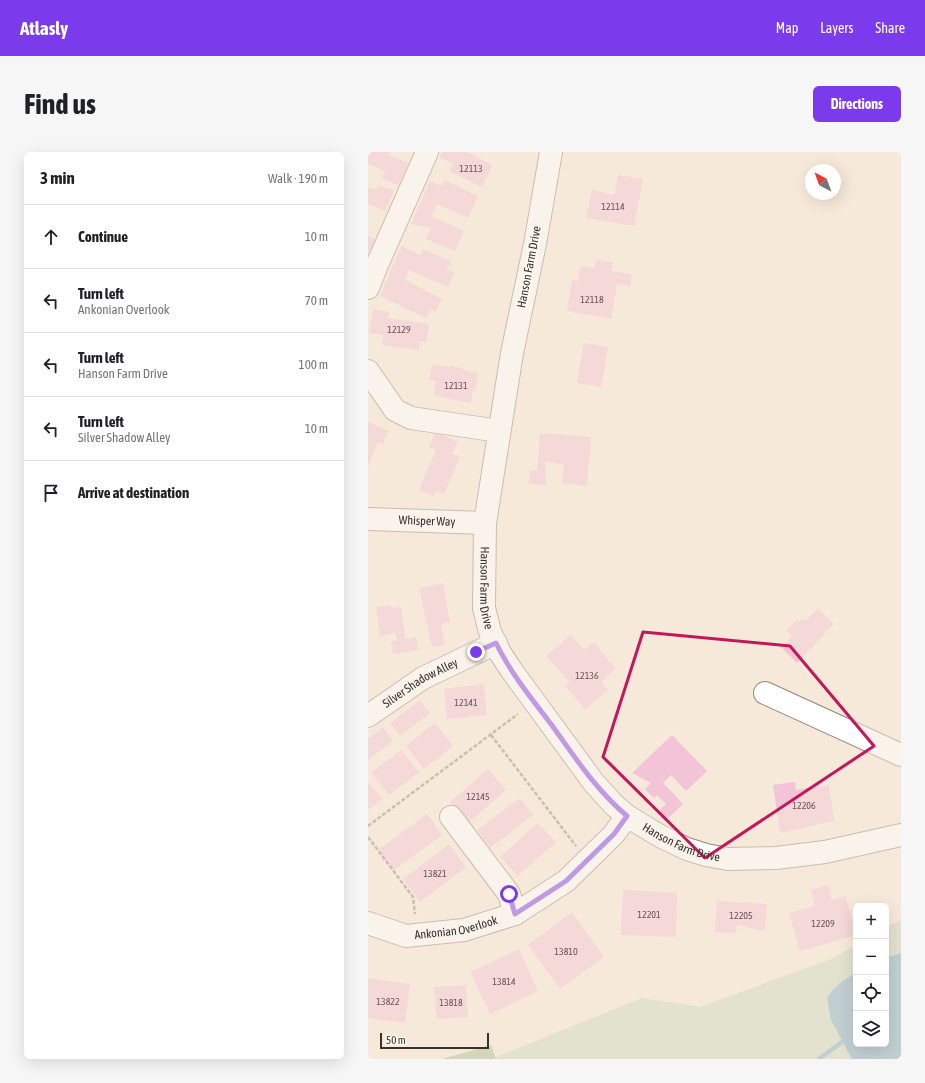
<!DOCTYPE html>
<html lang="en">
<head>
<meta charset="utf-8">
<style>
	:root { --surface:#fff; --page:#f6f6f6; --text:#202124; --muted:#757577; --line:#e0e0e0; --accent:#7c3aed }
	body { margin:0; font-family:"Asap Condensed",sans-serif; background:var(--page); color:var(--text) }
	.controls { position:absolute; right:12px; bottom:12px; display:grid; overflow:hidden; border-radius:6px; box-shadow:0 4px 16px #0002 }
	.controls button { width:36px; height:36px; display:grid; place-items:center; padding:0; border:0; border-bottom:1px solid var(--line); background:var(--surface); color:var(--text); font:20px sans-serif }
	.compass { position:absolute; left:437px; top:12px; width:36px; height:36px; border-radius:50%; background:var(--surface); box-shadow:0 4px 16px #0002; rotate:319deg }
	.scale { position:absolute; left:12px; bottom:10px; width:109px; box-sizing:border-box; padding-left:4px; border:2px solid #37322c; border-top:0; font-size:11px; line-height:14px; white-space:nowrap; color:#37322c; -webkit-text-stroke:3px #fdf8f2; paint-order:stroke }
	.stop { position:absolute; width:12px; height:12px; margin:-9px; border:3px solid #7c3aed; border-radius:50%; background:#fff }
	.stop.end { background:#7c3aed; border-color:#fff; box-shadow:0 1px 4px #0008 }
	.list { margin:0; padding:0; list-style:none }
	h2 { display:flex; justify-content:space-between; align-items:center; height:52px; margin:0; padding:0 16px; font-size:17px }
	h2 small { font-size:13px; font-weight:400; color:var(--muted) }
	.list li { display:grid; grid-template-columns:26px 1fr auto; gap:12px; align-items:center; box-sizing:border-box; height:64px; padding:0 16px; border-top:1px solid var(--line) }
	.list b { display:block; font-size:15px; white-space:nowrap }
	.list p { margin:0; font-size:13px; white-space:nowrap; color:var(--muted) }
	.list em { font-size:13px; font-style:normal; color:var(--muted) }
	.icon { flex:none; width:22px; height:22px; fill:none; stroke:currentColor; stroke-width:2; stroke-linecap:round; stroke-linejoin:round }
	.map { position:relative; flex:none; width:533px; height:907px; overflow:hidden; border-radius:6px }
	header { display:flex; align-items:center; gap:24px; box-sizing:border-box; height:56px; padding:0 20px; background:var(--accent); color:#fff }
	header strong { font-size:19px }
	nav { display:flex; gap:22px; margin-inline-start:auto; font-size:14px }
	.intro { display:flex; align-items:center; justify-content:space-between; box-sizing:border-box; height:96px; padding:0 24px }
	h1 { margin:0; font-size:28px }
	.button { padding:10px 18px; border-radius:6px; background:var(--accent); color:#fff; font-size:14px; font-weight:700 }
	main { display:flex; gap:24px; padding:0 24px }
	aside { flex:1; background:var(--surface); border-radius:6px; box-shadow:0 4px 16px #0002 }
	.map>svg:first-child { display:block }
</style>
</head>
<body>
<header>
<strong>Atlasly</strong>
<nav><a>Map</a><a>Layers</a><a>Share</a></nav>
</header>
<div class="intro"><h1>Find us</h1><a class="button">Directions</a></div>
<main>
<aside>
<h2>3 min<small>Walk · 190 m</small></h2>
<ul class="list">
<li><svg class="icon" aria-label="ahead" viewBox="0 0 24 24"><path d="M12 20V5M6 11l6-6 6 6"/></svg><div><b>Continue</b></div><em>10 m</em></li>
<li><svg class="icon" aria-label="left" viewBox="0 0 24 24"><path d="M17 20v-9H6M10 6l-5 5 5 5"/></svg><div><b>Turn left</b><p>Ankonian Overlook</p></div><em>70 m</em></li>
<li><svg class="icon" aria-label="left" viewBox="0 0 24 24"><path d="M17 20v-9H6M10 6l-5 5 5 5"/></svg><div><b>Turn left</b><p>Hanson Farm Drive</p></div><em>100 m</em></li>
<li><svg class="icon" aria-label="left" viewBox="0 0 24 24"><path d="M17 20v-9H6M10 6l-5 5 5 5"/></svg><div><b>Turn left</b><p>Silver Shadow Alley</p></div><em>10 m</em></li>
<li><svg class="icon" aria-label="arrive" viewBox="0 0 24 24"><path d="M6 21V4h12l-3 4 3 4H6"/></svg><div><b>Arrive at destination</b></div></li>
</ul>
</aside>
<div class="map">
<svg width="533" height="907" viewBox="0 0 533 907">
	<rect width="100%" height="100%" fill="#f6e9da"/>
	<polygon fill="#ccd9bf" points="533,768 533,907 128,907 128,905 274,846 332,855 463,807 488,793 488,892 518,892 518,776"/>
	<polygon fill="#aabf97" points="123,893 128,907 74,907"/>
	<path fill="#83b0c8" d="M533 801V904L531 907H484L463 868 459 846C466 834 476 828 488 821V892H518V806Z"/>
	<g fill="none" stroke-linecap="round" stroke-linejoin="round">
		<polyline stroke="#83b0c8" stroke-width="4.5" points="451,907 474,890"/>
	</g>
	<g fill="#f3c4d6">
		<polygon points="0,0 22,0 21,3 40,11 31,33 14,27 17,19 0,12"/>
		<polygon points="74,0 98,0 125,13 114,35 81,19 85,11 71,6"/>
		<polygon points="250,23 275,27 266,74 218,66 224,38 246,43"/>
		<polygon points="76,28 110,44 100,66 69,52 63,64 96,79 87,99 58,87 63,76 43,72 62,29 73,34"/>
		<polygon points="11,33 26,39 17,59 0,52 0,35 8,38"/>
		<polygon points="0,84 7,87 0,103"/>
		<polygon points="33,94 53,103 55,97 83,109 79,118 86,120 80,135 41,118 37,128 74,147 67,160 63,157 58,166 12,144"/>
		<polygon points="228,108 245,110 243,119 264,122 262,134 249,132 243,167 199,159 204,128 210,129 213,114 227,116"/>
		<polygon points="5,157 21,160 20,166 61,172 58,190 52,189 51,198 14,193 15,183 1,181"/>
		<polygon points="216,191 240,195 233,235 209,231"/>
		<polygon points="64,213 83,215 83,214 95,216 95,218 110,221 107,238 105,237 103,251 66,244 68,229 62,228"/>
		<polygon points="0,270 21,279 15,292 10,290 0,315"/>
		<polygon points="67,280 90,289 84,301 92,305 76,342 68,339 65,344 51,338 68,298 61,295"/>
		<polygon points="177,281 223,285 222,306 221,306 219,334 194,331 196,312 178,310 178,333 161,332 162,318 169,319 172,282 177,283"/>
		<polygon points="75,431 82,470 73,472 77,493 64,495 51,436"/>
		<polygon points="22,453 23,456 33,455 37,487 48,485 50,498 25,502 23,489 29,488 28,481 12,484 8,455"/>
		<polygon points="450,456 466,472 456,481 457,482 429,511 413,495 424,484 418,478 429,468 431,470 435,466 438,469"/>
		<polygon points="203,483 216,498 226,490 248,517 233,530 240,538 217,557 197,534 202,530 178,504"/>
		<polygon points="116,532 119,563 79,567 76,537"/>
		<polygon points="52,548 62,561 32,584 22,571"/>
		<polygon points="67,571 85,594 56,617 38,594"/>
		<polygon points="15,575 25,589 0,608 0,587"/>
		<polygon points="304,583 339,619 318,639 303,623 295,631 315,652 297,669 289,661 298,652 289,643 286,646 277,637 283,631 264,621"/>
		<polygon points="33,598 51,620 21,643 3,621"/>
		<polygon points="120,617 138,638 100,671 82,650"/>
		<polygon points="0,630 14,647 0,658"/>
		<polygon points="427,630 428,638 461,633 466,669 412,681 405,633"/>
		<polygon points="152,646 165,663 122,696 109,678"/>
		<polygon points="59,662 74,683 25,719 10,698"/>
		<polygon points="170,671 188,690 150,724 132,705"/>
		<polygon points="81,692 98,715 52,750 35,727"/>
		<polygon points="460,733 464,748 478,744 488,783 432,799 421,761 447,754 443,738"/>
		<polygon points="255,738 309,741 308,785 253,783"/>
		<polygon points="349,749 399,752 397,779 369,773 368,781 347,780"/>
		<polygon points="204,760 236,805 192,837 160,793"/>
		<polygon points="151,797 170,839 122,862 102,820"/>
		<polygon points="0,826 42,832 37,871 0,866"/>
		<polygon points="98,833 100,865 69,867 66,835"/>
	</g>
	<g fill="none" stroke-linecap="round" stroke-linejoin="round">
		<defs>
			<g id="minor">
				<path id="s1" d="M183 0 167 92 144 201 117 371 116 456 122 480 132 501 144 519 226 631 246 653 259 664 292 684 319 697 338 703 360 707 408 706 457 700 533 683"/>
				<polyline points="0,136 9,113 59,0"/>
				<polyline points="0,219 27,258 43,266 131,279"/>
				<path id="s2" d="M0 367 117 371"/>
				<polyline points="397,541 533,603"/>
				<path id="s3" d="M0 564 55 526 128 491"/>
				<polyline points="83,665 141,742 147,762"/>
				<path id="s4" d="M0 771 38 784 96 778 147 762 198 729 246 682 259 664"/>
			</g>
		</defs>
		<use href="#minor" stroke="#93887a" stroke-width="24"/>
		<g stroke="#938a80" stroke-width="2.5" stroke-dasharray="4 2" stroke-linecap="butt">
			<polyline points="123,583 208,694"/>
			<polyline points="0,674 150,562"/>
			<polyline points="0,685 45,745 47,762"/>
		</g>
		<use href="#minor" stroke="#fff" stroke-width="22"/>
	</g>
	<g fill="none" stroke-linecap="round" stroke-linejoin="round">
		<path stroke="#7c3aed" stroke-width="5" d="M108 500 128 491C142 520 163 546 183 572 206 604 228 638 259 664L246 682 198 729 147 762 141 742"/>
	</g>
	<path d="M0 0H533V907H0ZM275 480 422 494 506 594 337 706 235 605Z" fill="#f6e9da" fill-opacity=".55" fill-rule="evenodd"/>
	<path fill="none" stroke="#c2185b" stroke-width="3" stroke-linejoin="round" d="M275 480 422 494 506 594 337 706 235 605Z"/>
	<g text-anchor="middle" stroke-width="4" stroke-linejoin="round" paint-order="stroke">
		<g font-size="10" fill="#665656">
			<text x="103" y="20">12113</text>
			<text x="245" y="58">12114</text>
			<text x="224" y="151">12118</text>
			<text x="31" y="181">12129</text>
			<text x="88" y="237">12131</text>
			<text x="219" y="527">12136</text>
			<text x="98" y="554">12141</text>
			<text x="110" y="648">12145</text>
			<text x="436" y="657">12206</text>
			<text x="67" y="725">13821</text>
			<text x="281" y="766">12201</text>
			<text x="373" y="767">12205</text>
			<text x="455" y="775">12209</text>
			<text x="198" y="803">13810</text>
			<text x="136" y="833">13814</text>
			<text x="20" y="853">13822</text>
			<text x="83" y="854">13818</text>
		</g>
		<g font-size="12" fill="#37322c" stroke="#fdf8f2">
			<text transform="translate(161 115) rotate(-79)" y="4">Hanson Farm Drive</text>
			<text dy="4" stroke="none"><textPath href="#s2" startOffset="59">Whisper Way</textPath></text>
			<text dy="4" stroke="none"><textPath href="#s1" startOffset="442">Hanson Farm Drive</textPath></text>
			<text dy="4" stroke="none"><textPath href="#s3" startOffset="62">Silver Shadow Alley</textPath></text>
			<text dy="4" stroke="none"><textPath href="#s1" startOffset="778">Hanson Farm Drive</textPath></text>
			<text dy="4" stroke="none"><textPath href="#s4" startOffset="91">Ankonian Overlook</textPath></text>
		</g>
	</g>
</svg>
<div class="controls">
<button>+</button>
<button>−</button>
<button><svg class="icon" aria-label="locate" viewBox="0 0 24 24"><circle cx="12" cy="12" r="6"/><path d="M12 2v4M12 18v4M2 12h4M18 12h4"/></svg></button>
<button><svg class="icon" aria-label="layers" viewBox="0 0 24 24"><path d="M12 4l9 5-9 5-9-5zM3 14l9 5 9-5"/></svg></button>
</div>
<svg class="compass" viewBox="-18 -18 36 36"><path d="M0-13l5 13h-10z" fill="#e53935"/><path d="M0 13l5-13h-10z" fill="#757577"/></svg>
<div class="scale">50 m</div>
<div class="stop" style="left:141px;top:742px"></div>
<div class="stop end" style="left:108px;top:500px"></div>
</div>
</main>
</body>
</html>
